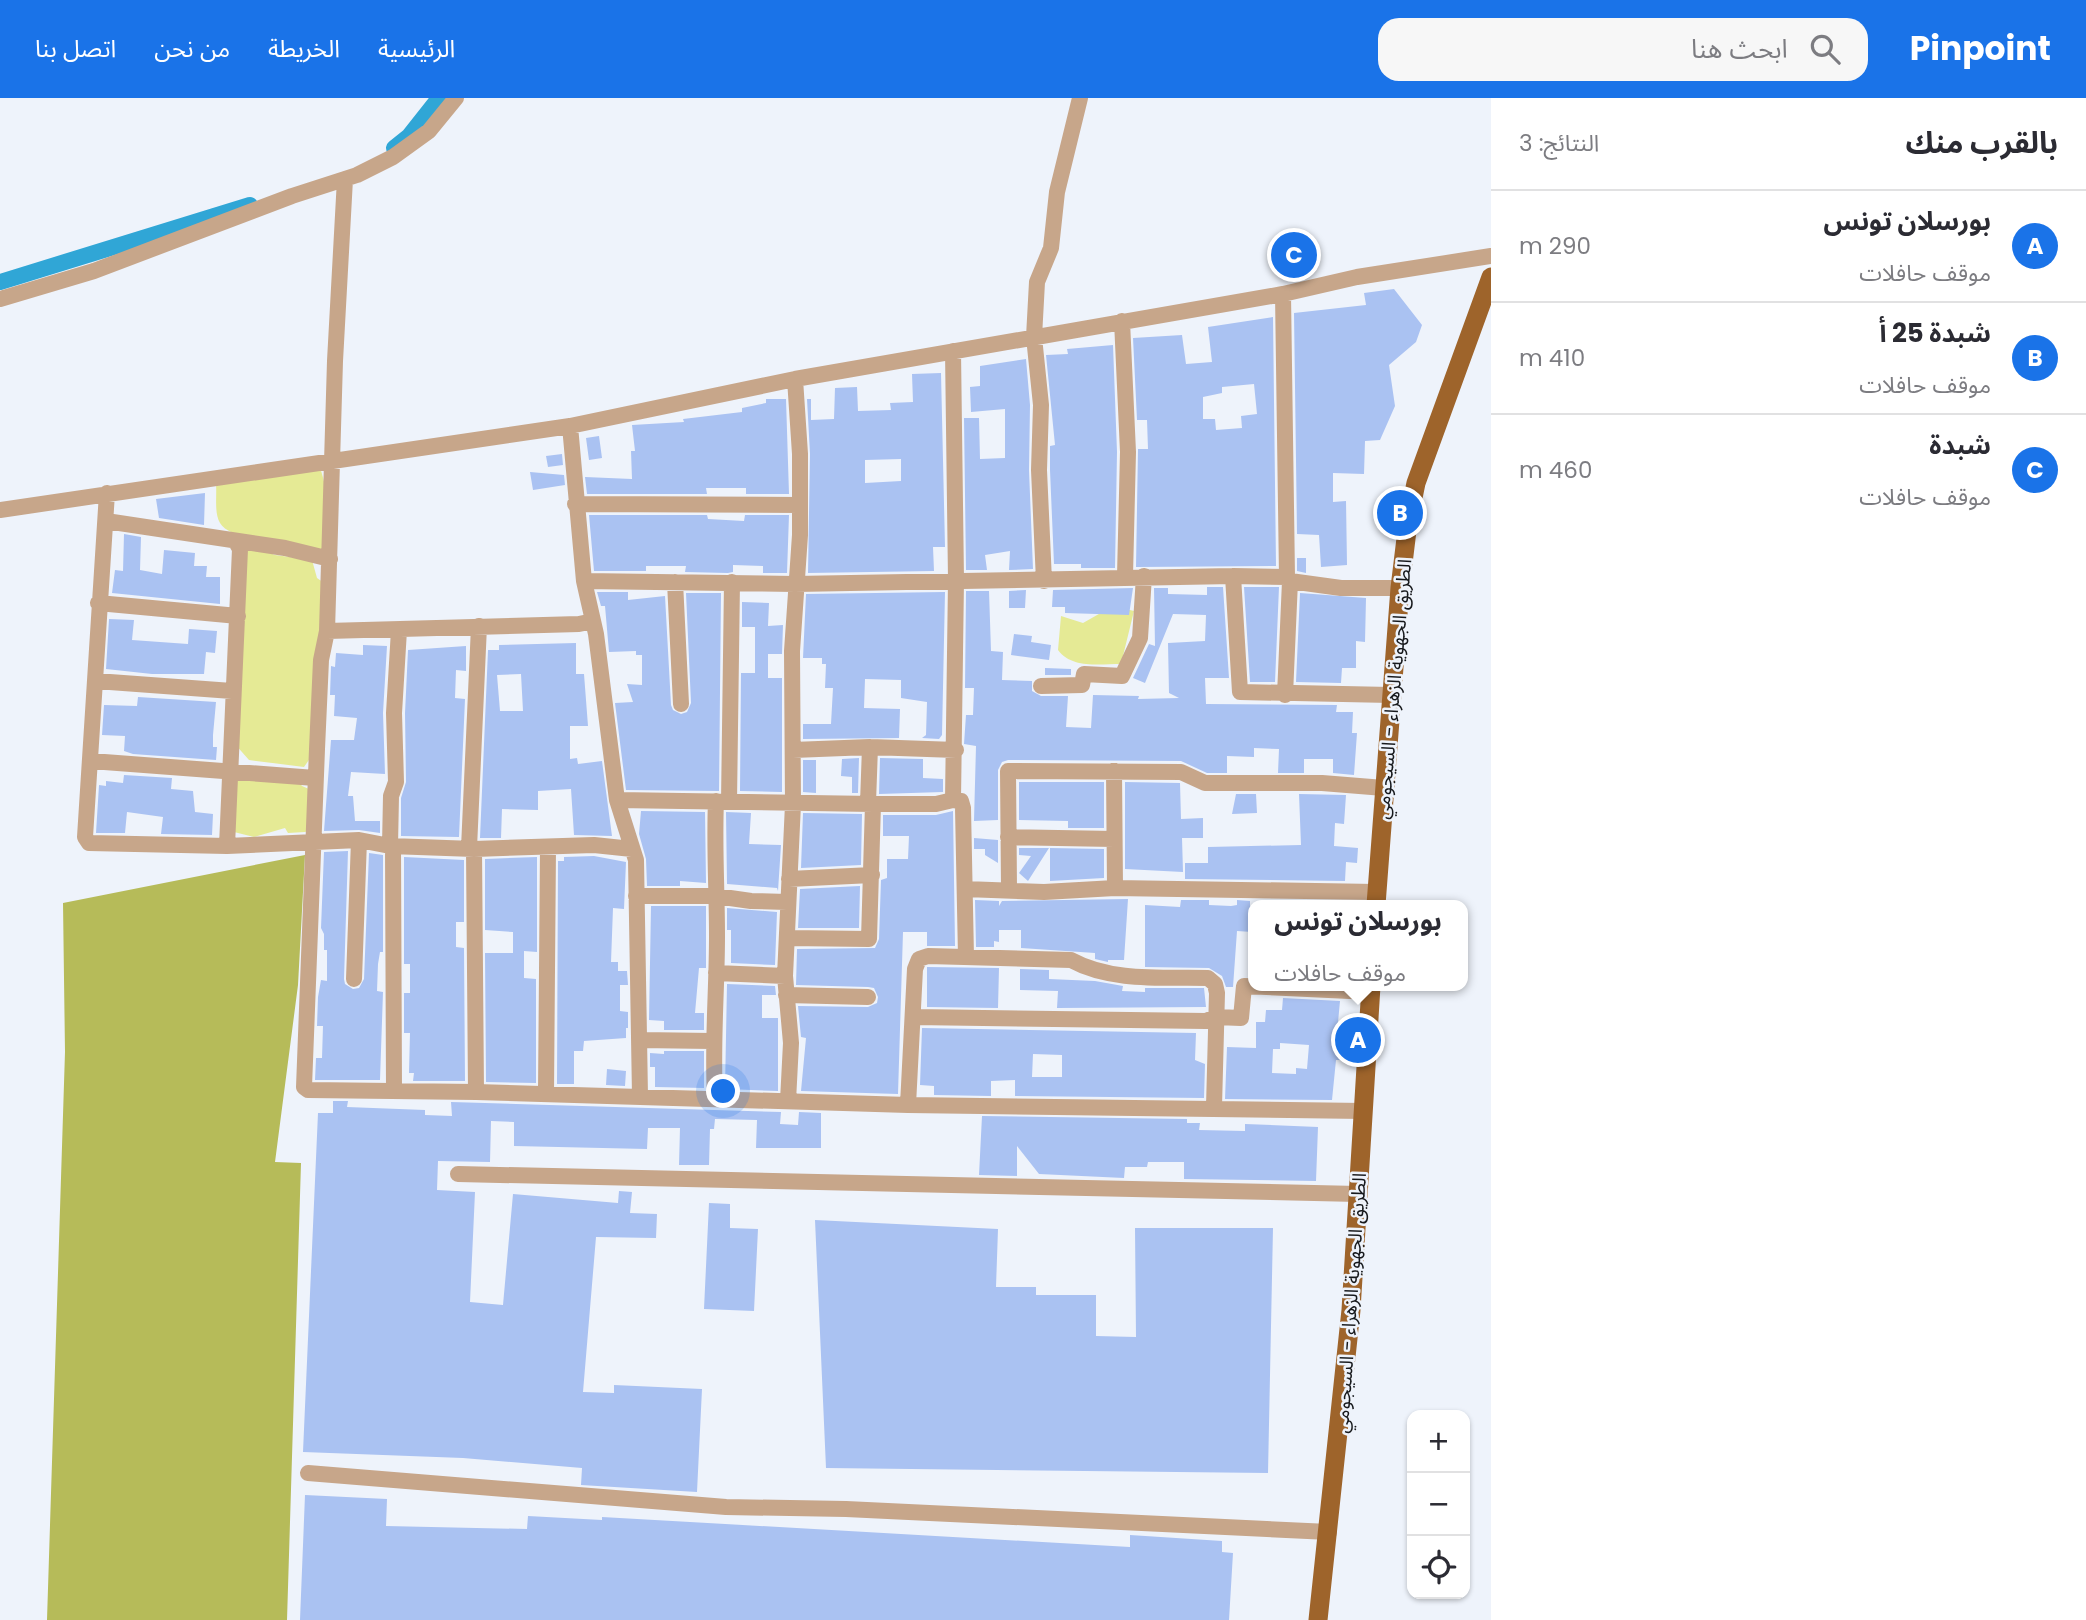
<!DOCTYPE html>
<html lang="ar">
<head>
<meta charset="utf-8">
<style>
  body { margin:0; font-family:Poppins,"Noto Sans Arabic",sans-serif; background:#f7f7f7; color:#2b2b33; direction:rtl }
  .controls { position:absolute; right:21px; bottom:21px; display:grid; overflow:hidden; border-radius:14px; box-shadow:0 2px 5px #0004 }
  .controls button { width:63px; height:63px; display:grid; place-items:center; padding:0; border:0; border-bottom:2px solid #e1e1e2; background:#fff; color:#2b2b33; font:35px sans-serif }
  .you { position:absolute; left:724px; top:994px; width:24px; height:24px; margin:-18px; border:5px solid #fff; border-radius:50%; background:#1a73e8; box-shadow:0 0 0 10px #1a73e833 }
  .badge { display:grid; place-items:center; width:46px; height:46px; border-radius:50%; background:#1a73e8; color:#fff; font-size:23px; font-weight:700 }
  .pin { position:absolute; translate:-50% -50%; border:4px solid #fff; box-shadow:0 2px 7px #0006 }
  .popup { position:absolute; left:1248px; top:802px; width:220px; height:91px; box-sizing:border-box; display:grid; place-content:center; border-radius:14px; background:#fff; filter:drop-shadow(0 2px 5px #0005); font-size:23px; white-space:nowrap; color:#7c7c81 }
  .popup b { font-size:26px; color:#2b2b33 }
  .popup::after { content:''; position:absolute; left:50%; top:100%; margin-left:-14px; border:14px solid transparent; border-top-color:#fff }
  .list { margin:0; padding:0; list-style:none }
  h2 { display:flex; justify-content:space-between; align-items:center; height:91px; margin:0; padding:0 28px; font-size:30px }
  h2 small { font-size:23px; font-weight:400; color:#7c7c81 }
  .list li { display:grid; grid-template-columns:46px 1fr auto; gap:21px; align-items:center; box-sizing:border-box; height:112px; padding:0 28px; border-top:2px solid #e1e1e2 }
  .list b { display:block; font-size:26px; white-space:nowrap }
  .list p { margin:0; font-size:23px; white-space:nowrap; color:#7c7c81 }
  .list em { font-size:23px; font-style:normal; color:#7c7c81 }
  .icon { flex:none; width:38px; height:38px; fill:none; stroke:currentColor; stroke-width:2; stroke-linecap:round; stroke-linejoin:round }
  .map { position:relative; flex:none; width:1491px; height:1522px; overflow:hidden; direction:ltr }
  header { display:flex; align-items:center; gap:42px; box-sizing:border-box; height:98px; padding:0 35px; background:#1a73e8; color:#fff }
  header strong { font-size:33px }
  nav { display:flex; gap:38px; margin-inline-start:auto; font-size:24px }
  .search { width:490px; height:63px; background:#f7f7f7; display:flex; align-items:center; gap:18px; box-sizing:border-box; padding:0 24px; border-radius:21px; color:#7c7c81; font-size:26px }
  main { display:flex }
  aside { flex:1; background:#fff }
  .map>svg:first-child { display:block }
  .green { fill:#e5ea95 }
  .forest { fill:#b6bb59 }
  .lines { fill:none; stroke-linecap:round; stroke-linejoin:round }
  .canal { stroke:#30a6d6; stroke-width:16 }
  .building { fill:#aac2f2; fill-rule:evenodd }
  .minor { stroke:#c7a68a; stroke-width:16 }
  .major { stroke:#9e642b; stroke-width:19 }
  .labels { text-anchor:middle; stroke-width:5; stroke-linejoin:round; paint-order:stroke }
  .street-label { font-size:19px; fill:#17191c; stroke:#eef3fb }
</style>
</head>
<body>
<header>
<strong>Pinpoint</strong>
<div class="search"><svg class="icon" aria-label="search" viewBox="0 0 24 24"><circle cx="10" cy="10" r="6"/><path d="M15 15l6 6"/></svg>ابحث هنا</div>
<nav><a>الرئيسية</a><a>الخريطة</a><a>من نحن</a><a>اتصل بنا</a></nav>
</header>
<main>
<aside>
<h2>بالقرب منك<small>النتائج: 3</small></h2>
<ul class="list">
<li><span class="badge">A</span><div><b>بورسلان تونس</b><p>موقف حافلات</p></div><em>290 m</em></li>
<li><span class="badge">B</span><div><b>شبدة 25 أ</b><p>موقف حافلات</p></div><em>410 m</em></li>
<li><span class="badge">C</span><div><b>شبدة</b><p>موقف حافلات</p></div><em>460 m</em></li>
</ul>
</aside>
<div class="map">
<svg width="1491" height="1522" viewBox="0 0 1491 1522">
  <rect width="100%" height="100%" fill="#eef3fb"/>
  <path class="green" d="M320 370C329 394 331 432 320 455 298 451 230 443 220 425 214 415 217 398 216 386Z
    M246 446 275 457 312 462 317 480 327 487 311 659 304 669 249 662 234 645Z
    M1113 508 1134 513 1121 566C1100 566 1072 571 1058 552L1061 518 1083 525Z
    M266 676 297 682 302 688 316 694 321 728 305 734 288 735 285 730 254 739 230 733 236 683Z"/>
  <path class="forest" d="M305 757 298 887 275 1064 301 1065 287 1522H47L65 954 63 805Z"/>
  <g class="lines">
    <path class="canal" d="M394 50 409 38 439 0
      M0 184 250 107"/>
  </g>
  <path class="building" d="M1394 191 1422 227 1416 244 1389 267 1395 308 1380 342 1365 343 1364 376 1333 375V404L1346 403 1347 467 1321 469 1319 437 1297 436 1294 215 1366 207 1364 195Z
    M1273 219 1276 468 1136 469 1138 351H1148L1147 322H1137L1133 240 1182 237 1186 266 1212 264 1208 229ZM1254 286 1257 316 1241 318 1242 330 1216 332 1215 321H1203V299L1222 295V289Z
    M1113 247 1117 354 1115 470H1081V466H1054L1050 372V348L1055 347 1046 257 1068 256 1067 251Z
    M1026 261 1030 307 1029 372 1033 471 1009 472 1010 453 985 457 987 472H966L964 320H979L980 361 1005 360V311L971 314 970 289 980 288V268Z
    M941 275 945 449H933L934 473 808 475 810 356 807 301H811V322L834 321 835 290 857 289 858 313 891 312 890 305 913 304 912 276ZM901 361V383L865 385V362Z
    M766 301H786L789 396H746V390H706L707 396H587L585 379 632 381 631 353H635L632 327 684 324 683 321 742 314V310L766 305Z
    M599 338 602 360 589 362 586 340Z
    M562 356 563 367 548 369 546 358Z
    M530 374 564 377 565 387 533 392Z
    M205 395 204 427 159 420 156 401Z
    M589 417H707L708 421 744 423 745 417H789L787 475H763V468L733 467V474L728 475 685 474 686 468H646V473H594Z
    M124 436 141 439 140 472 162 476 164 452 195 455 194 468H207L206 479H220V506L112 495 115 472 123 473Z
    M1297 460H1306V475L1297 473Z
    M1207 489H1223L1229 580H1205L1206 606 1337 607 1336 614H1353L1352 635H1357L1354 677 1333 675V661H1304V675H1278L1279 651 1254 650V659L1227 658V675H1207L1181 663 1008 662 1002 664 998 672V722L974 723 976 648 964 646 966 617H973L974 590H965L966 493H989L991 553 1003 554 1002 582 1032 583V593L1041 598H1068L1066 629 1091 630 1093 597 1139 598 1138 601 1179 600 1169 595 1168 545 1205 543 1206 517 1173 516 1145 585 1133 580 1149 546 1155 548 1154 490H1168V496L1207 497Z
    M1244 489H1279L1275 584H1250Z
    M1133 490 1129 517 1065 515V509H1052L1053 492Z
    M1026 492 1025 510H1009V493Z
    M597 494H628V502L665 498 671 607 673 612 681 616 687 614 691 605 686 495H721L719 693 626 692 615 605 633 604 627 586 642 587V557H636V553L609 554 605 508H601Z
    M945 494 942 637 939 641 922 640 926 637 927 604 901 600V582L865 581 864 610 900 611 899 640 803 641V626H831L833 590H825L826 566H822V560H803L806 496Z
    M1300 495 1366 500 1365 544 1356 543V570H1342L1341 585 1296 584Z
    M742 504 769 505 768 528 783 527 782 556H768V580H782V694L740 693 741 575H755V529H742Z
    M109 521 134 522 132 542 188 546 189 531 217 533 215 555 206 554 204 576H152L106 571Z
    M1014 536 1032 538 1031 544 1051 547 1049 562 1011 557Z
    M576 545V576H584L588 628H570V661L577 660 578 666 602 663 612 738 574 737 571 691 538 693V712L502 711 501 740H480L488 552H499V547ZM521 576 523 613H500L497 577Z
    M363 547 387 548 383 615 385 676 351 674 348 698H353L355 723H380V735L359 732 324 733 331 642H354L357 620 334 618 335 597H330L331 568 335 569 336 555 363 557Z
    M466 548V573L456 572 455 600 465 601 459 739 401 738V700L406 684 405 615 408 552Z
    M1045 570 1071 571V577H1045Z
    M138 599 216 604 213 637V649H217L216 662 133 656 124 653 125 638 102 637 104 607 137 608Z
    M859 660 858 695H852V679L841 678 842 661Z
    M880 660 923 661V680L943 681V694L879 696Z
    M803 662H816V695L803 694Z
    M124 677 172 680 171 691 193 693 195 714 213 716 212 737 161 736 163 719 127 714 125 735H96L99 687 106 688V683L123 685Z
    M1019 684H1104V730H1068V723L1019 722Z
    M1125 684 1180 685 1181 721 1203 720V740H1182L1183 774 1125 771Z
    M1236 696H1256L1257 715 1232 716Z
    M1299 696 1346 697 1344 726 1335 725 1334 748 1358 750 1357 765 1346 764 1345 783 1185 781V765H1208V749L1301 747Z
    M641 713 705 714 706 785 680 783V788H647L646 761 639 736Z
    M953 713 955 848H927V834H903L898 996 801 993 806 940 801 939 798 908 868 909 877 905 878 899 874 890 868 889 796 887 797 851 875 850 879 841 881 782 887 780V761H908L909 738H883V717H936Z
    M726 714 751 715 749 746 781 747 778 793 777 790 727 786Z
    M803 715 862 716 861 767 801 770Z
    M974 740 998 742V765L985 757V751H974Z
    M1019 750H1049L1028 783 1019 775 1031 758 1019 757Z
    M1050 750 1104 751V780L1050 783Z
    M348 753 344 881 345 886 353 891 359 890 364 881 369 755 383 757V854H380L378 866 377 893 383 894 380 982H315L316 960H322L323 928H317L318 899 321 882 327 883V852H324V836L321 830 324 754Z
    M594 758 626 764 624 811 613 810 611 864H618V873H627L628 887H620V913L628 914V930H626V940L584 943 583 953H574V986H557L558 763H564V759Z
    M404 759 464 762V824H456V849L464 850 465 983H413L414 975H409L410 935H404V895H410V866H404Z
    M537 759V854L524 853V880L536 881V985L486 984 485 855H513V834L485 832V761Z
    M860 788 859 830H798L800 791Z
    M1128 801 1124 862H1108V864L1095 861V855L1021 850V832H999V844L994 843V849H976L975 802 999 803V808L1002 803Z
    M1181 802H1209V807L1231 808 1237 807V802L1250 803V808H1253L1252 834 1237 833 1233 889H1226L1222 878 1209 870 1145 869V807L1180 809Z
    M1317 804H1344V807H1317Z
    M651 808H706V870H699L695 915H704V932H664V923L649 922Z
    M727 810 777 814 775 867 731 865V832H727Z
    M927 869 999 870 998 910 927 909Z
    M1020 871 1049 872V881L1095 883 1123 888 1122 893 1145 894V890H1204L1206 909 1057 910 1058 893 1020 892Z
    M727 886 775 888 776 897H762V920H778V993L725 991Z
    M1283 900 1340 903 1337 935H1342L1340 962H1336L1332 1002 1225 1001 1227 949 1256 950V924H1265L1266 912H1282ZM1280 945 1309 947 1307 971 1296 970V976L1272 975 1273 951H1280Z
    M922 930 1196 935 1195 962 1205 966 1204 1000 1015 998V982L991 983V998L934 997V988L920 987ZM1033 956 1062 957V979H1032Z
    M664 953H704V990L655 989V969H650V955L664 956Z
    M607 971 626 973 625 988 606 987Z
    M333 1003H348L347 1009 425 1012V1017L452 1018 451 1004 781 1014 780 1026 798 1027 799 1014 821 1015V1050H756L757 1022 715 1021 714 1031H710L709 1067H679L680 1030H648L647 1051 514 1048V1024L491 1023 490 1064 438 1063 437 1092 475 1094 470 1204 503 1207 513 1096 618 1105 619 1093 632 1094 630 1115 657 1116 656 1140 596 1139 583 1294 614 1295V1287L702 1291 697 1394 581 1387 582 1370 463 1360 303 1354 318 1015H333Z
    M982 1018 1187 1021V1025H1200L1199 1032 1245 1033V1026L1318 1029 1316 1083 1184 1081V1064H1148L1147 1069H1125L1124 1080 1039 1076 1017 1048V1078L979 1077Z
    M709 1105 730 1106V1130L758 1131 754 1213 704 1211Z
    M815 1122 998 1131 996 1189H1036V1197H1096V1238L1136 1239 1135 1130H1273L1268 1375 826 1370Z
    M305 1397 387 1401 386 1428 527 1431 528 1418 602 1422V1419L1130 1449V1437L1222 1443V1454L1233 1455 1229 1522H300Z"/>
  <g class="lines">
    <path class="minor" d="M345 81 335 263 327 533 321 562 317 651 304 989 308 992 476 994 908 1007 1364 1013
      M1283 196 1287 479
      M0 201 94 173 292 98 357 77 393 59 429 33 456 0
      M1122 223 1128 354 1125 478
      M570 328 584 483 596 536 617 702 636 762 640 998
      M107 395 85 739 89 745 227 748 359 742 390 748 474 751 594 747 632 751
      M575 406 800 407
      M0 412 570 328 795 281 1283 196 1357 179 1491 158
      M106 423 285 450 330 461
      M1233 478 1240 594 1391 597
      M584 483 795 486 1233 478 1287 479 1290 483 1341 490H1400
      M1044 483 1039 372 1041 307 1034 239 1037 184 1051 150 1057 94 1080 0
      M675 484 681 606
      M98 505 238 518
      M327 533 579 526 593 523
      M96 583 232 593
      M1041 588 1082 587 1084 576 1122 578 1140 540 1144 478
      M1285 597 1290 483
      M793 652 870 649 956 652
      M91 663 315 680
      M1114 673 1115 790
      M617 702 873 706H936L953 702 956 482 953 253
      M953 702 961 703 963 710 966 859
      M729 704 732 484
      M868 705 870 649
      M1008 739 1114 741
      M227 748 240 451 236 444
      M390 748 391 698 396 684 394 615 399 532
      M393 748 394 992
      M469 750 479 528
      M474 751 476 994
      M789 781 872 777
      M1009 790 1008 673 1181 674 1205 685H1322L1384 690
      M965 791 1044 794 1115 790 1376 794
      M636 798H716L751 803 787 804
      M788 840 869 841 873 706
      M716 875 785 878
      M354 881 359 742
      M786 897 868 899
      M914 919 1206 923 1216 919 1241 920 1244 888 1371 894
      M640 942 712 943
      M546 996 548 749
      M715 1000C712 945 717 892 717 838 717 792 714 748 716 703
      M788 1003 791 945 785 878 793 706 792 553 800 437V356L795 281
      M908 1007 915 871 919 861 928 858 1071 862C1111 884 1163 879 1208 880L1215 886 1217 895 1214 1009
      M458 1076 1358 1096
      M308 1375 726 1409 846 1411 1329 1434"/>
    <path class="major" d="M1376 807 1400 490 1408 424 1416 385 1491 179
      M1318 1522 1351 1212 1371 888"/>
  </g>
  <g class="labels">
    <g class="street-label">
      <text transform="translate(1393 591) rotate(-85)" y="7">الطريق الجهوية الزهراء - السيجومي</text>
      <text transform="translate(1350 1205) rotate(-86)" y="7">الطريق الجهوية الزهراء - السيجومي</text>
    </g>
  </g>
</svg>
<div class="controls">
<button>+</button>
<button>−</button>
<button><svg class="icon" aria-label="locate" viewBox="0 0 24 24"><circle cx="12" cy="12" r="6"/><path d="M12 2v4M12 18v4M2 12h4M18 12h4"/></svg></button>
</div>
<div class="you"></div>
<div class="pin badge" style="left:1358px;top:942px">A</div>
<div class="popup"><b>بورسلان تونس</b>موقف حافلات</div>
<div class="pin badge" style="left:1400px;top:415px">B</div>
<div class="pin badge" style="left:1294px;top:157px">C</div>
</div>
</main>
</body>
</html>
